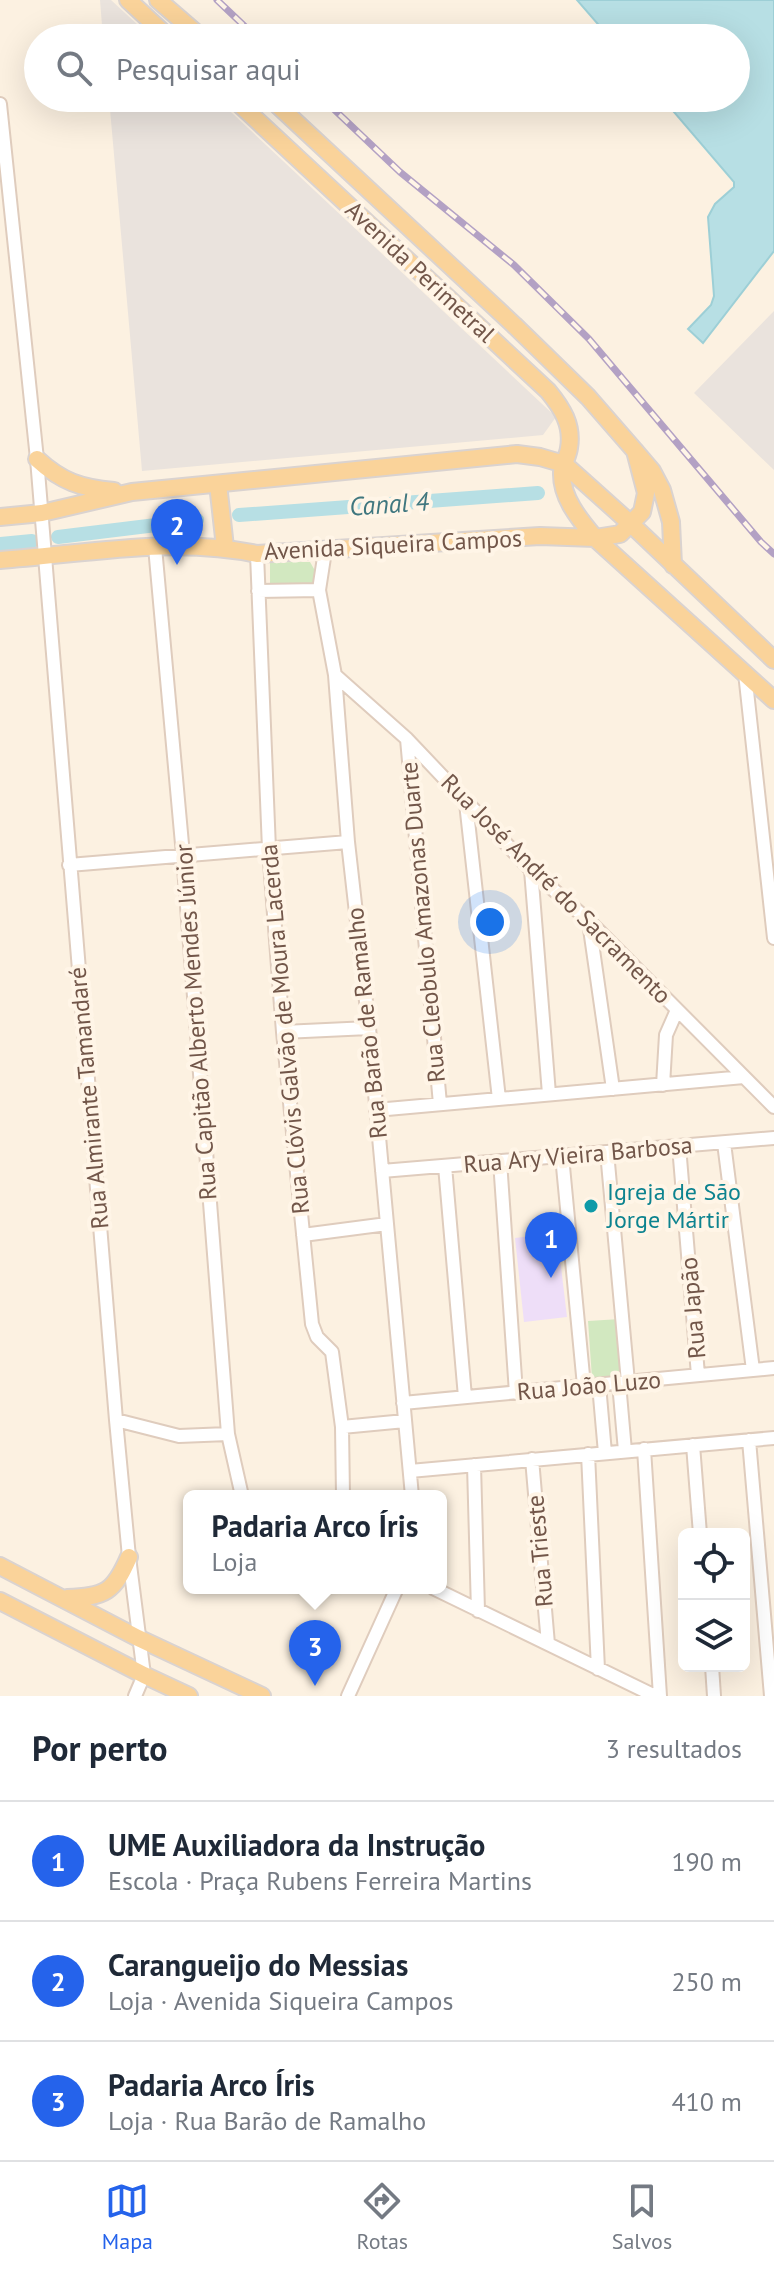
<!DOCTYPE html>
<html lang="pt">
<head>
<meta charset="utf-8">
<style>
  body { margin:0; font-family:"PT Sans",sans-serif; background:#f6f6f7; color:#1f2937 }
  .controls { position:absolute; right:24px; bottom:24px; display:grid; overflow:hidden; border-radius:12px; box-shadow:0 8px 32px #0002 }
  .controls button { width:72px; height:72px; display:grid; place-items:center; padding:0; border:0; border-bottom:2px solid #e0e1e3; background:#fff; color:#1f2937; font:40px sans-serif }
  .you { position:absolute; left:490px; top:922px; width:28px; height:28px; margin:-20px; border:6px solid #fff; border-radius:50%; background:#1a73e8; box-shadow:0 0 0 12px #1a73e833 }
  .badge { display:grid; place-items:center; width:52px; height:52px; border-radius:50%; background:#2563eb; color:#fff; font-size:26px; font-weight:700 }
  .pin { position:absolute; translate:-50% -66px; filter:drop-shadow(0 2px 4px #0008) }
  .pin::after { content:''; position:absolute; top:42px; width:28px; height:24px; background:inherit; clip-path:polygon(0 0,100% 0,50% 100%) }
  .popup { position:absolute; left:183px; top:1490px; width:264px; height:104px; box-sizing:border-box; display:grid; place-content:center; border-radius:12px; background:#fff; filter:drop-shadow(0 2px 6px #0005); font-size:26px; white-space:nowrap; color:#747a83 }
  .popup b { font-size:30px; color:#1f2937 }
  .popup::after { content:''; position:absolute; left:50%; top:100%; margin-left:-16px; border:16px solid transparent; border-top-color:#fff }
  .list { margin:0; padding:0; list-style:none }
  h2 { display:flex; justify-content:space-between; align-items:center; height:104px; margin:0; padding:0 32px; font-size:34px }
  h2 small { font-size:26px; font-weight:400; color:#747a83 }
  .list li { display:grid; grid-template-columns:52px 1fr auto; gap:24px; align-items:center; box-sizing:border-box; height:120px; padding:0 32px; border-top:2px solid #e0e1e3 }
  .list b { display:block; font-size:30px; white-space:nowrap }
  .list p { margin:0; font-size:26px; white-space:nowrap; color:#747a83 }
  .list em { font-size:26px; font-style:normal; color:#747a83 }
  .icon { flex:none; width:44px; height:44px; fill:none; stroke:currentColor; stroke-width:2; stroke-linecap:round; stroke-linejoin:round }
  .map { position:relative; flex:none; width:774px; height:1696px; overflow:hidden }
  .search { position:absolute; background:#fff; box-shadow:0 8px 32px #0002; left:24px; right:24px; top:24px; height:88px; display:flex; align-items:center; gap:20px; box-sizing:border-box; padding:0 28px; border-radius:44px; color:#747a83; font-size:30px }
  .sheet { height:464px; background:#fff }
  nav { display:flex; justify-content:space-around; align-items:center; box-sizing:border-box; height:112px; border-top:2px solid #e0e1e3; background:#fff; font-size:22px; color:#747a83 }
  nav a { display:grid; justify-items:center; gap:4px }
  nav .on { color:#2563eb }
  .map>svg:first-child { display:block }
  .industrial { fill:#eae3dd }
  .education { fill:#eedef8 }
  .green { fill:#d2e8c0 }
  .water { fill:#b7dfe4; stroke:#9dcfd6; stroke-width:2 }
  .lines { fill:none; stroke-linecap:round; stroke-linejoin:round }
  .canal { stroke:#b7dfe4; stroke-width:14 }
  .minor-casing { stroke:#dfccbd; stroke-width:16 }
  .major-casing { stroke:#dad3d0; stroke-width:20 }
  .minor { stroke:#fff; stroke-width:12 }
  .major { stroke:#fad39a; stroke-width:16 }
  .rail-casing { stroke:#b3a1c4; stroke-width:7 }
  .rail { stroke:#fff5e7; stroke-width:4; stroke-dasharray:12; stroke-linecap:butt }
  .culture-dot { fill:#0f9aa8; stroke:#fff5e7; stroke-width:3 }
  .labels { text-anchor:middle; stroke-width:8; stroke-linejoin:round; paint-order:stroke }
  .street-label { font-size:24px; fill:#725649; stroke:#fff5e7 }
  .culture-label { font-size:24px; fill:#0d838f; stroke:#fff5e7; text-anchor:start }
  .water-label { font-size:26px; font-style:italic; fill:#40777f; stroke:#fff5e7 }
</style>
</head>
<body>
<div class="map">
<svg width="774" height="1696" viewBox="0 0 774 1696">
  <rect width="100%" height="100%" fill="#fcf1e1"/>
  <path class="industrial" d="M100 0H111L152 38H103Z
    M109 98H216L556 417 543 435 142 471Z
    M774 311V470L694 393Z"/>
  <path class="education" d="M557 1233 567 1317 524 1322 515 1238Z"/>
  <path class="green" d="M292 562H310L317 574 315 583 270 586V563Z
    M620 1319 626 1375 592 1378 588 1321Z"/>
  <path class="water" d="M577 0H774V251L703 343 688 329 711 305 714 296 708 217 715 204 734 187V182L662 98H736V38H610Z"/>
  <g class="lines">
    <path class="canal" d="M239 515 538 493
      M58 537 197 520
      M0 544 32 541"/>
    <g class="minor-casing">
      <path id="minor" d="M0 104 37 459 116 1420 129 1557 144 1675 135 1696
        M155 547 183 855 228 1434 242 1496
        M325 551 319 590 335 675 348 842 369 1028 412 1496
        M257 554 269 849 283 1032 312 1324 317 1337 332 1352 342 1427 343 1496
        M258 591 319 590
        M745 673 774 938
        M335 675 407 739 531 870 589 921 774 1107
        M407 739 440 1104
        M466 803 499 1099
        M69 865 348 842
        M531 870 549 1094
        M589 922 613 1089
        M283 1032 369 1028
        M663 1085 666 1035 677 1010
        M376 1110 744 1077
        M724 1143 753 1370
        M679 1146 698 1375
        M607 1152 628 1382
        M562 1156 584 1386
        M500 1161 516 1393
        M445 1166 465 1397
        M382 1171 774 1138
        M303 1235 387 1224
        M619 1383 625 1451
        M599 1385 605 1453
        M403 1403 774 1368
        M116 1420 179 1436 228 1434
        M342 1427 405 1421
        M749 1440 771 1696
        M693 1445 700 1534
        M644 1449 660 1696
        M588 1454 598 1669
        M532 1459 548 1644
        M474 1465 478 1611
        M410 1471 774 1438
        M433 1588 655 1696
        M712 1666 714 1696
        M348 1696 397 1588"/>
    </g>
    <g class="major-casing">
      <path id="major" d="M128 0 169 38
        M158 0 202 38
        M233 98 548 391C562 408 573 425 569 448 568 456 563 464 562 472 561 498 580 520 595 538L774 700
        M270 98 514 325 588 397 635 451 652 471 662 490 671 522 673 565
        M37 459C62 482 81 488 114 491
        M218 484 225 547
        M0 517 42 513 132 492 517 454 540 457 564 464 631 524 774 660
        M0 560C84 554 173 536 257 554L540 536 595 538 620 534 642 512 646 493 635 451
        M0 1566 138 1638 262 1696
        M67 1598C105 1597 114 1592 129 1557
        M0 1601 144 1675 189 1696"/>
    </g>
    <use href="#minor" class="minor"/>
    <use href="#major" class="major"/>
    <g class="rail-casing">
      <path id="rail" d="M217 0 257 38
        M322 98 400 172 514 265 589 339 761 542 774 554"/>
    </g>
    <use href="#rail" class="rail"/>
  </g>
  <circle class="culture-dot" cx="591" cy="1206" r="8"/>
  <g class="labels">
    <g class="street-label">
      <text transform="translate(420 272) rotate(43)" y="8">Avenida Perimetral</text>
      <text transform="translate(393 545) rotate(-3)" y="8">Avenida Siqueira Campos</text>
      <text transform="translate(556 889) rotate(45)" y="8">Rua José André do Sacramento</text>
      <text transform="translate(423 922) rotate(-95)" y="8">Rua Cleobulo Amazonas Duarte</text>
      <text transform="translate(196 1022) rotate(-94)" y="8">Rua Capitão Alberto Mendes Júnior</text>
      <text transform="translate(367 1023) rotate(-96)" y="8">Rua Barão de Ramalho</text>
      <text transform="translate(285 1029) rotate(-95)" y="8">Rua Clóvis Galvão de Moura Lacerda</text>
      <text transform="translate(89 1098) rotate(-95)" y="8">Rua Almirante Tamandaré</text>
      <text transform="translate(578 1155) rotate(-5)" y="8">Rua Ary Vieira Barbosa</text>
      <text transform="translate(693 1308) rotate(-95)" y="8">Rua Japão</text>
      <text transform="translate(589 1386) rotate(-5)" y="8">Rua João Luzo</text>
      <text transform="translate(540 1551) rotate(-95)" y="8">Rua Trieste</text>
    </g>
    <g class="culture-label">
      <text x="607" y="1200">Igreja de São<tspan x="607" dy="28">Jorge Mártir</tspan></text>
    </g>
    <g class="water-label">
      <text transform="translate(389 504) rotate(-4)" y="9">Canal 4</text>
    </g>
  </g>
</svg>
<div class="controls">
<button><svg class="icon" aria-label="locate" viewBox="0 0 24 24"><circle cx="12" cy="12" r="6"/><path d="M12 2v4M12 18v4M2 12h4M18 12h4"/></svg></button>
<button><svg class="icon" aria-label="layers" viewBox="0 0 24 24"><path d="M12 4l9 5-9 5-9-5zM3 14l9 5 9-5"/></svg></button>
</div>
<div class="you"></div>
<div class="pin badge" style="left:551px;top:1278px">1</div>
<div class="pin badge" style="left:177px;top:565px">2</div>
<div class="pin badge" style="left:315px;top:1686px">3</div>
<div class="popup"><b>Padaria Arco Íris</b>Loja</div>
<div class="search"><svg class="icon" aria-label="search" viewBox="0 0 24 24"><circle cx="10" cy="10" r="6"/><path d="M15 15l6 6"/></svg>Pesquisar aqui</div>
</div>
<section class="sheet">
<h2>Por perto<small>3 resultados</small></h2>
<ul class="list">
<li><span class="badge">1</span><div><b>UME Auxiliadora da Instrução</b><p>Escola · Praça Rubens Ferreira Martins</p></div><em>190 m</em></li>
<li><span class="badge">2</span><div><b>Carangueijo do Messias</b><p>Loja · Avenida Siqueira Campos</p></div><em>250 m</em></li>
<li><span class="badge">3</span><div><b>Padaria Arco Íris</b><p>Loja · Rua Barão de Ramalho</p></div><em>410 m</em></li>
</ul>
</section>
<nav>
<a class="on"><svg class="icon" aria-label="map" viewBox="0 0 24 24"><path d="M3 6l6-2 6 2 6-2v14l-6 2-6-2-6 2zM9 4v14M15 6v14"/></svg>Mapa</a>
<a><svg class="icon" aria-label="directions" viewBox="0 0 24 24"><path d="M12 3l9 9-9 9-9-9zM9 14v-3h6M13 9l2 2-2 2"/></svg>Rotas</a>
<a><svg class="icon" aria-label="saved" viewBox="0 0 24 24"><path d="M7 4h10v16l-5-4-5 4z"/></svg>Salvos</a>
</nav>
</body>
</html>
